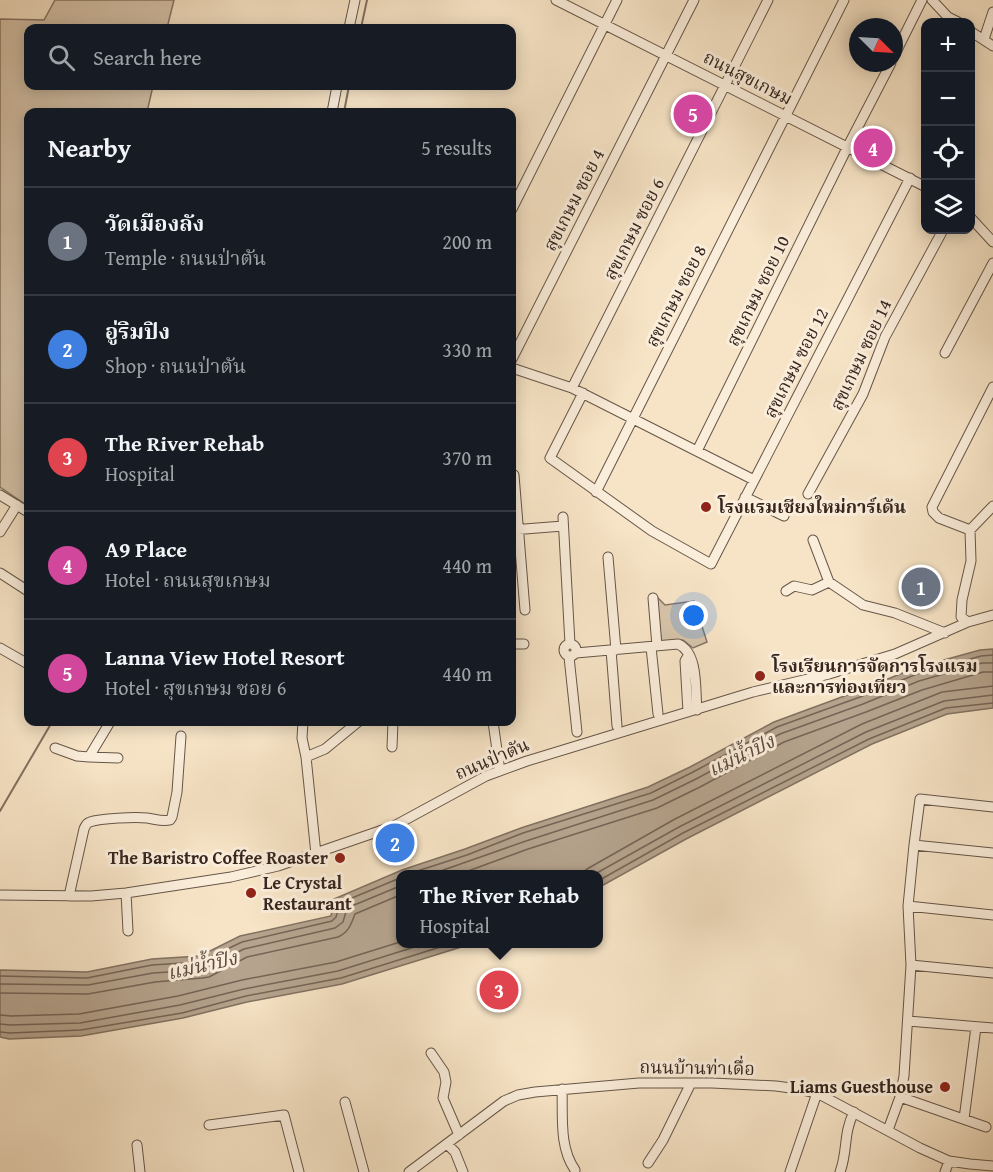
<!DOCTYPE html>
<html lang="en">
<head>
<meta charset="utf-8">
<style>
  body { margin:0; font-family:"Gentium Book Plus","Noto Serif Thai",serif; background:#242831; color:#f1f3f6 }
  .controls { position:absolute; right:18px; top:18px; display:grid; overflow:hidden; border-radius:12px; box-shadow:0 3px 15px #0003 }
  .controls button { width:54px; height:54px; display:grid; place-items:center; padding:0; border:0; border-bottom:2px solid #363941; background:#171b24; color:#f1f3f6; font:30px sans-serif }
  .compass { position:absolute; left:849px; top:18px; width:54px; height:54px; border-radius:50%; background:#171b24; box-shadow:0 3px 15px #0003; rotate:114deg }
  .you { position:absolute; left:694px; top:616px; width:21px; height:21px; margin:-15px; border:4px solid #fff; border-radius:50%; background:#1a73e8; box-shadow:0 0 0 9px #1a73e833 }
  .badge { display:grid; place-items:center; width:39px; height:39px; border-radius:50%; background:#d93025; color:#fff; font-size:20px; font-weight:700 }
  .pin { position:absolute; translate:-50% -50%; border:3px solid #fff; box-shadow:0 2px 6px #0006 }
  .popup { position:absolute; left:396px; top:870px; width:207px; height:78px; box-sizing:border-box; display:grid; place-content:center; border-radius:12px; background:#171b24; filter:drop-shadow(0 2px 4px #0005); font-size:20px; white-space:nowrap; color:#9ea1a6 }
  .popup b { font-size:22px; color:#f1f3f6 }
  .popup::after { content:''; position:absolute; left:50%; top:100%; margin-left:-12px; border:12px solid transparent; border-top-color:#171b24 }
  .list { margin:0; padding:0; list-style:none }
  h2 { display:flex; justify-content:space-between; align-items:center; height:78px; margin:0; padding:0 24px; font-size:26px }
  h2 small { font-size:20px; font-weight:400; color:#9ea1a6 }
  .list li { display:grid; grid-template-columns:39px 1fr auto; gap:18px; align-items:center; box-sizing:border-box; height:108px; padding:0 24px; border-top:2px solid #363941 }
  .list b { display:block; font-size:22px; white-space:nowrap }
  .list p { margin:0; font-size:20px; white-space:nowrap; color:#9ea1a6 }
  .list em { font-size:20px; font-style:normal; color:#9ea1a6 }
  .icon { flex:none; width:33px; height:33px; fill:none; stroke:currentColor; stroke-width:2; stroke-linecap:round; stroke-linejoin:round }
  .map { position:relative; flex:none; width:993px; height:1172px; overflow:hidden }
  .search { position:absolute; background:#171b24; box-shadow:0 3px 15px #0003; left:24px; top:24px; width:492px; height:66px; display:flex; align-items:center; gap:15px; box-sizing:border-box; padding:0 21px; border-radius:12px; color:#9ea1a6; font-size:22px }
  .panel { position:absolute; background:#171b24; box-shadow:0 3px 15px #0003; left:24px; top:108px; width:492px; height:618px; border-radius:12px }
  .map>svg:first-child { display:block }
  .green { fill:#d6c4aa; stroke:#867564; stroke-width:1.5 }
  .water { fill:#b5a38d; stroke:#827161; stroke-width:1.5 }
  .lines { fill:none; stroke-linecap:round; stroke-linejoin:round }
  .shore { stroke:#766456; stroke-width:1.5 }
  .stream { stroke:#827161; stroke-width:2 }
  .minor-casing { stroke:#665649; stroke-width:11 }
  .minor { stroke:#faedda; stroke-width:9 }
  .poi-dot { fill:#8f2418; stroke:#faedda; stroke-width:2 }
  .labels { text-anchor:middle; stroke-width:6; stroke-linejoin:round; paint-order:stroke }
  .street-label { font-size:18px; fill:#36261f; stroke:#faedda }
  .poi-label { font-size:18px; font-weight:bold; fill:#36261f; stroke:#faedda; text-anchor:start }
  .water-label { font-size:20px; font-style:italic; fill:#5c4c40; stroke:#faedda }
</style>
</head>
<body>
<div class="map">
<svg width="993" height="1172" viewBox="0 0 993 1172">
  <rect width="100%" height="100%" fill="#f7e4c6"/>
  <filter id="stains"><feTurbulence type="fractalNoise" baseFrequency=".00333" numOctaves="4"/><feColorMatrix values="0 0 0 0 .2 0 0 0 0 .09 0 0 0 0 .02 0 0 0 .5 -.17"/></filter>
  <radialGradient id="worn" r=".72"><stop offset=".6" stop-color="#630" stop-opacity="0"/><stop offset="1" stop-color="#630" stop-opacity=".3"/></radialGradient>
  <path class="green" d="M55 0H174L167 28H28V86H153L147 112H28V506L0 487V19L44 20Z
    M657 597 665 605 694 601 707 642 693 648 683 640 661 642Z"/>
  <path class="water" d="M993 649V708L947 714 872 744 686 839 598 888V874H400V944H471L342 984 247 1002 183 1018 81 1036 9 1039 0 1037V970L87 972 152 959 200 956 240 936 331 916 334 899 402 870 465 849 521 828 648 787 690 767 774 722 858 691 915 668 980 650Z"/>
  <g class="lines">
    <path class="shore" d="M408 874 467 855 523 833 651 793 693 772 777 727 860 697 917 674 981 656 993 655
      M432 874 526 841 653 800 696 779 780 734 863 704 919 681 982 663H993
      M460 874 528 849 657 808 700 787 784 742 866 712 922 690 983 672H993
      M580 874 587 869 675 819 862 724 942 692 993 686
      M595 874 679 827 866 732 944 701 993 695
      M598 881 683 833 869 739 946 708 993 703
      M0 976 87 978 152 965 200 962 242 942 332 921 336 917 340 903 400 878
      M0 984 88 985 153 973 201 970 244 949 335 928 343 922 347 908 400 886
      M0 993 88 994 155 982 202 978 209 977 247 957 338 937C349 932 351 924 355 914L400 895
      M0 1015 11 1016 79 1014 178 996 242 980 336 962 400 942
      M0 1024 10 1025 80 1023 180 1005 244 989 338 971 424 944
      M0 1032 10 1033 81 1030 182 1013 246 996 341 978 450 944"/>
    <path class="stream" d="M361 28 367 0
      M344 112 349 86
      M0 811 52 722"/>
    <g class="minor-casing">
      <path id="minor" d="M556 0 926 187
        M932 0 948 17 958 22
        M349 28 355 0
        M970 31 993 46
        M984 39 993 12
        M894 56 922 0
        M332 112 337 86
        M512 209 617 0
        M970 217 993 242
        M945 353 993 263
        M512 359 694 0
        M512 368 572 388 754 480
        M572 388 768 0
        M583 393 550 458 652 531 711 564 910 178
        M697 451 848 146 891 63
        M514 475 525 610
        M596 492 844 0
        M808 494 863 394 885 337 943 230
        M0 495 28 512
        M745 497 784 516
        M563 517 570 644
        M512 530 563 526
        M970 530 993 506
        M0 532 17 505
        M813 540 829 582 863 605 895 613 945 633
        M608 557 616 650
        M0 573 28 591
        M786 591 794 586 812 590 829 582
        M653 598 657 646
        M968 622 961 617 962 600 971 561 970 530 939 518 933 512 932 507 993 387
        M564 650a6 6 0 1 1 12 0a6 6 0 1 1-12 0Z
        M512 644H524
        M651 647 658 714
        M0 648 28 664
        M611 650 617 726
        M576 653 678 644C699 653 695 690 697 710
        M569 657 577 732
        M688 712 685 661 689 654
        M110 722 89 757 118 758
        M303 722 302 738 306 757 316 854
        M493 722 500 771
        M392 747 393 722
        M55 748 77 756 89 757
        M306 757 325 749 358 722
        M914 845 993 853
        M126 893 128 931
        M0 895 91 896 126 893 231 877 278 866 394 826 486 776 527 761 753 692 829 674 895 654 968 622 993 615
        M69 896 84 829C86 825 86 823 90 822 100 818 136 817 147 818 155 819 162 822 170 820L172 817 177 792 181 736
        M908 906 993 915
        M911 965 993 973
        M908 1021 993 1028
        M431 1053 444 1072 446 1082 443 1098 459 1135
        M562 1089C563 1117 559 1147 575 1170
        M900 1097 986 1127
        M345 1102 364 1172
        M964 1119 976 1027
        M209 1125 284 1115 299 1172
        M888 1130 900 1097 904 1076 911 965 908 906 914 845 920 799 993 807
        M447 1144 455 1152 463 1172
        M137 1145 140 1172
        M648 1163 663 1140 691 1083
        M409 1172 504 1101 518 1095 535 1092 639 1083H712L776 1086 798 1089 817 1093 920 1148 949 1161 970 1164 993 1166
        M790 1172 817 1093
        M840 1172C848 1151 843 1133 854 1112
        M945 1172 949 1161"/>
    </g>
    <use href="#minor" class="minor"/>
  </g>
  <g class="poi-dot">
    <circle cx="706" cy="507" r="6"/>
    <circle cx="760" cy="676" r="6"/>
    <circle cx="340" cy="858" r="6"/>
    <circle cx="251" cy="893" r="6"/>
    <circle cx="945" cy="1087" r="6"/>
  </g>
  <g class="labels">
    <g class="street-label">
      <text transform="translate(748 78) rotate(27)" y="6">ถนนสุขเกษม</text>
      <text transform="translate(574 200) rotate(-63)" y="6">สุขเกษม ซอย 4</text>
      <text transform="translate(634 229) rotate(-63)" y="6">สุขเกษม ซอย 6</text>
      <text transform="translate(758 291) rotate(-64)" y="6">สุขเกษม ซอย 10</text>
      <text transform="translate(676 296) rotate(-63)" y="6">สุขเกษม ซอย 8</text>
      <text transform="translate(861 355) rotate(-65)" y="6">สุขเกษม ซอย 14</text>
      <text transform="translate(796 363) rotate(-63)" y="6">สุขเกษม ซอย 12</text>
      <text transform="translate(492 759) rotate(-23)" y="6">ถนนป่าตัน</text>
      <text transform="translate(697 1068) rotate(1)" y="6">ถนนบ้านท่าเดื่อ</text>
    </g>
    <g class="poi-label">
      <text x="718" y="513">โรงแรมเชียงใหม่การ์เด้น</text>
      <text x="772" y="672">โรงเรียนการจัดการโรงแรม<tspan x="772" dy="21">และการท่องเที่ยว</tspan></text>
      <text x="328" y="864" text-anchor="end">The Baristro Coffee Roaster</text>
      <text x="263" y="889">Le Crystal<tspan x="263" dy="21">Restaurant</tspan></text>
      <text x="933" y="1093" text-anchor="end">Liams Guesthouse</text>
    </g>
    <g class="water-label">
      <text transform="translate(741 755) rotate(-26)" y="7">แม่น้ำปิง</text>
      <text transform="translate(202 965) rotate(-13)" y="7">แม่น้ำปิง</text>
    </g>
  </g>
  <rect width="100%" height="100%" filter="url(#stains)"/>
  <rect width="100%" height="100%" fill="url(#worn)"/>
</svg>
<div class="controls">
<button>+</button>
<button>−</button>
<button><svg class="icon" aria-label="locate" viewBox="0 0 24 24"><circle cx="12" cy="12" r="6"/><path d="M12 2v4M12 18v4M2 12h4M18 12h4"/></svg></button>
<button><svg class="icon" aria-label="layers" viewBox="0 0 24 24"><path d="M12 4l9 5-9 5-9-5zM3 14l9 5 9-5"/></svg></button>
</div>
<svg class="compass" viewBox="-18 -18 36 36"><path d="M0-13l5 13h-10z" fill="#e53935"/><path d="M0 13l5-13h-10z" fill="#9ea1a6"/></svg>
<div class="you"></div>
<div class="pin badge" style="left:921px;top:587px;background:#6b7280">1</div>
<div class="pin badge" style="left:395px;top:843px;background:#3f7fe0">2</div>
<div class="pin badge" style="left:499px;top:990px;background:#e0444e">3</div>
<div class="popup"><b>The River Rehab</b>Hospital</div>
<div class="pin badge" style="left:873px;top:148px;background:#d1479c">4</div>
<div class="pin badge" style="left:693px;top:114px;background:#d1479c">5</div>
<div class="search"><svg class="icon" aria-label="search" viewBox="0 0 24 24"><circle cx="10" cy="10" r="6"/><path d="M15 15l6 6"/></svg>Search here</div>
<section class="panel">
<h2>Nearby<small>5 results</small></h2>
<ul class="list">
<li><span class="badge" style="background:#6b7280">1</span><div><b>วัดเมืองลัง</b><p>Temple · ถนนป่าตัน</p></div><em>200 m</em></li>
<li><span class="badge" style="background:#3f7fe0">2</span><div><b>อู่ริมปิง</b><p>Shop · ถนนป่าตัน</p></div><em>330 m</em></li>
<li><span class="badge" style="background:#e0444e">3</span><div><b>The River Rehab</b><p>Hospital</p></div><em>370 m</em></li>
<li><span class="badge" style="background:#d1479c">4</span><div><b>A9 Place</b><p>Hotel · ถนนสุขเกษม</p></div><em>440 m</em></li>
<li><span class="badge" style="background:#d1479c">5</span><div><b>Lanna View Hotel Resort</b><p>Hotel · สุขเกษม ซอย 6</p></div><em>440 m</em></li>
</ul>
</section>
</div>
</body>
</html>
